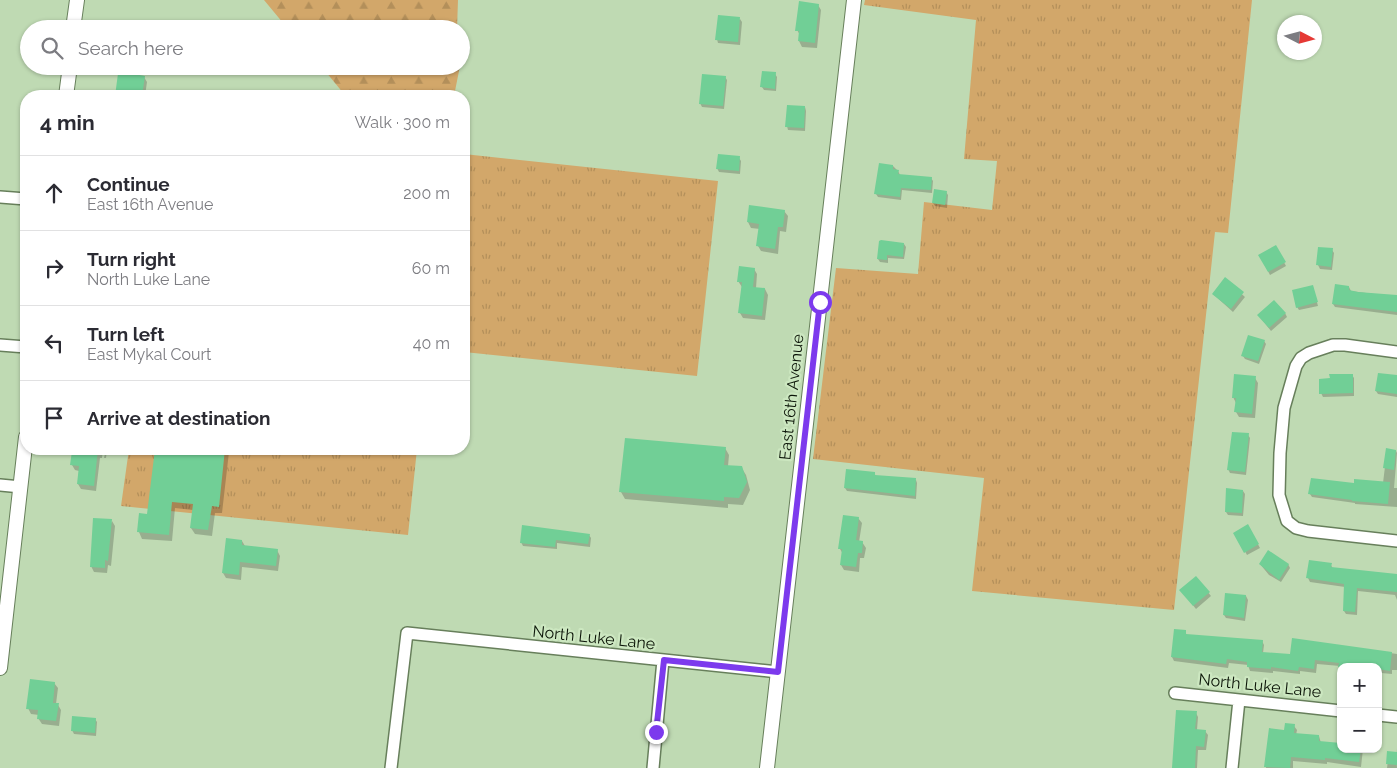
<!DOCTYPE html>
<html lang="en">
<head>
<meta charset="utf-8">
<style>
  body { margin:0; font-family:Raleway,sans-serif; background:#f7f7f7; color:#2b2b33 }
  .controls { position:absolute; right:15px; bottom:15px; display:grid; overflow:hidden; border-radius:10px; box-shadow:0 1px 4px #0004 }
  .controls button { width:45px; height:45px; display:grid; place-items:center; padding:0; border:0; border-bottom:1px solid #e1e1e2; background:#fff; color:#2b2b33; font:25px sans-serif }
  .compass { position:absolute; left:1277px; top:15px; width:45px; height:45px; border-radius:50%; background:#fff; box-shadow:0 1px 4px #0004; rotate:96deg }
  .stop { position:absolute; width:15px; height:15px; margin:-11px; border:4px solid #7c3aed; border-radius:50%; background:#fff }
  .stop.end { background:#7c3aed; border-color:#fff; box-shadow:0 1px 5px #0008 }
  .list { margin:0; padding:0; list-style:none }
  h2 { display:flex; justify-content:space-between; align-items:center; height:65px; margin:0; padding:0 20px; font-size:21px }
  h2 small { font-size:16px; font-weight:400; color:#7c7c81 }
  .list li { display:grid; grid-template-columns:32px 1fr auto; gap:15px; align-items:center; box-sizing:border-box; height:75px; padding:0 20px; border-top:1px solid #e1e1e2 }
  .list b { display:block; font-size:19px; white-space:nowrap }
  .list p { margin:0; font-size:16px; white-space:nowrap; color:#7c7c81 }
  .list em { font-size:16px; font-style:normal; color:#7c7c81 }
  .icon { flex:none; width:28px; height:28px; fill:none; stroke:currentColor; stroke-width:2; stroke-linecap:round; stroke-linejoin:round }
  .map { position:relative; flex:none; width:1397px; height:768px; overflow:hidden }
  .search { position:absolute; background:#fff; box-shadow:0 1px 4px #0004; left:20px; top:20px; width:450px; height:55px; display:flex; align-items:center; gap:12px; box-sizing:border-box; padding:0 18px; border-radius:28px; color:#7c7c81; font-size:19px }
  .panel { position:absolute; background:#fff; box-shadow:0 1px 4px #0004; left:20px; top:90px; width:450px; height:365px; border-radius:20px }
  .map>svg:first-child { display:block }
  .grass { fill:url(#grass-tufts) }
  .forest { fill:url(#forest-firs) }
  .shadow { fill:#0003 }
  .building { fill:#71cf96 }
  .lines { fill:none; stroke-linecap:round; stroke-linejoin:round }
  .minor-casing { stroke:#677f5b; stroke-width:14 }
  .tertiary-casing { stroke:#677f5b; stroke-width:16 }
  .minor { stroke:#fff; stroke-width:11 }
  .tertiary { stroke:#fff; stroke-width:14 }
  .route { stroke:#7c3aed; stroke-width:6 }
  .labels { text-anchor:middle; stroke-width:4.5; stroke-linejoin:round; paint-order:stroke }
  .street-label { font-size:16px; fill:#0b1407; stroke:#cce7c0 }
</style>
</head>
<body>
<div class="map">
<svg width="1397" height="768" viewBox="0 0 1397 768">
  <defs>
    <pattern id="grass-tufts" width="24" height="20" patternUnits="userSpaceOnUse" patternTransform="scale(1.25)"><rect width="24" height="20" fill="#d2a76a"/><path d="M3 7l-1-3M5 7V3M7 7l1-3M15 17l-1-3M17 17v-4M19 17l1-3" fill="none" stroke="#b38f5a"/></pattern>
    <pattern id="forest-firs" width="22" height="20" patternUnits="userSpaceOnUse" patternTransform="scale(1.25)"><rect width="22" height="20" fill="#d2a76a"/><path d="M5 1l3.5 6h-7zM16 11l3.5 6h-7z" fill="#b38f5a"/></pattern>
  </defs>
  <rect width="100%" height="100%" fill="#bfdab3"/>
  <path class="grass" d="M865 0H1252L1228 233 1215 232 1174 610 972 591 984 478 813 459 836 268 918 274 924 202 992 210 997 161 964 159 976 20 864 5Z
    M464 154 718 181 697 376 464 352Z
    M129 449H417L408 535 121 506Z"/>
  <path class="forest" d="M264 0H458L457 29H288Z
    M321 66H460L454 96H358V95L344 94Z"/>
  <path class="shadow" d="M818 5 821 10 817 48 802 47 799 41 800 35 797 30Z
    M740 19 742 22 740 45 718 43 717 39Z
    M215 22 250 26 252 29H214Z
    M120 66H138L137 76 144 77 147 82 145 96H116Z
    M775 74 777 77 776 91 764 90 762 87Z
    M725 77 727 80 724 109 702 107 700 103Z
    M805 107 806 111 805 131 788 130 787 126Z
    M739 158 741 161 740 174 719 172 717 168Z
    M893 166 898 171 900 175 931 178 933 181 932 193 902 190 901 200 878 197 876 194Z
    M946 192 948 195 947 208 935 206 933 203Z
    M784 211 788 216 786 232 780 231 778 254 761 251 758 246 760 229 751 228 748 222Z
    M904 244 906 247 904 259 888 258V263L880 262 878 259Z
    M1276 247 1286 266 1270 275 1260 256Z
    M1332 250 1334 253 1332 270 1320 269 1318 265Z
    M754 269 757 274 756 288 765 289 768 295 765 320 743 318 740 313 742 287 738 281Z
    M1225 279 1245 297 1233 312 1213 294Z
    M1313 287 1318 306 1299 310 1297 307Z
    M1349 287 1351 291 1397 297V315L1335 307 1333 304Z
    M1285 313 1287 317 1271 331 1259 316Z
    M1264 341 1266 344 1259 364 1245 359 1243 356Z
    M1352 375 1354 378V396L1323 397 1321 393Z
    M1397 377V397L1378 394 1376 391Z
    M1255 378 1258 383 1255 418 1239 417 1236 412V403L1233 397Z
    M1248 435 1250 438 1246 475 1230 473 1228 469Z
    M725 448 729 455 728 466 741 467 746 475 750 490 743 505 728 504V508L625 499 621 492Z
    M81 449H103L102 458H100L96 491 81 489 78 484 79 471 75 470 72 465 81 454Z
    M106 449H107L106 458H104Z
    M156 449H227L229 452 222 513H215L212 536 195 534 191 528 193 510 175 508 172 541 142 539 139 532 140 515H148Z
    M1387 450 1396 451 1397 453 1394 488H1397V507L1355 504V503L1312 497 1310 494 1355 485 1383 483Z
    M874 473 876 476 916 480 917 483 916 499 847 491 845 488Z
    M1243 491 1245 494 1243 516 1228 515 1226 512Z
    M858 518 862 523 859 542H862L866 548 864 558H860L859 572 844 570 841 565 843 554 840 549Z
    M112 521 115 526 111 566 108 565 107 573 94 572 91 566Z
    M1248 526 1260 548 1247 555 1235 533Z
    M589 535 591 538 590 547 557 543V549L523 546 521 542Z
    M242 541 245 546 277 550 280 556 278 571 242 567 241 580 226 578 223 573Z
    M1260 564H1288L1290 568 1281 582 1269 575Z
    M1331 565 1333 569 1397 575V600L1395 595 1358 591 1357 615 1346 614 1344 611 1345 587 1310 582 1308 578Z
    M1196 577 1211 596 1196 609 1183 593Z
    M1226 594 1246 596 1248 600 1245 621 1226 618 1224 615Z
    M1175 630 1185 632 1187 635 1262 641 1264 645 1263 653 1291 656 1293 639 1397 654V670H1392V674L1381 673 1380 684H1378V667H1341V681L1338 677 1340 666 1317 664 1316 673 1300 671V674L1273 671V673L1250 671 1248 665 1229 663 1228 668 1174 661 1172 657Z
    M54 683 58 688 56 704 58 705 61 710 59 726 42 724 38 718 39 715 31 714 28 708Z
    M1196 713 1198 717 1197 730 1205 731 1208 735 1206 750H1198L1197 768H1174Z
    M95 719 97 722 96 736 74 734 72 730Z
    M1294 726 1297 730 1296 735 1319 736 1321 743 1339 744 1341 741V749H1363L1361 767 1327 762V764L1293 761V768H1266L1270 729 1285 731Z
    M1396 748 1397 768H1387L1389 752 1396 753Z"/>
  <path class="building" d="M799 1 819 4 815 43 798 41 799 31H795Z
    M718 15 740 17 738 42 715 40Z
    M119 66H135L134 74 145 76 142 96 131 95V96H115Z
    M762 71 776 72 775 89 760 87Z
    M702 74 726 76 723 106 699 104Z
    M787 105 805 106 804 128 785 127Z
    M718 154 740 156 739 171 716 169Z
    M879 163 893 165V169L899 170 898 174 932 177 931 190 901 188 900 197 874 194Z
    M934 189 947 191 945 205 932 203Z
    M749 205 785 210 783 227H778L775 249 756 246 759 224 747 222Z
    M881 240 904 243 903 257 887 255V260L877 259 879 241Z
    M1276 245 1286 262 1268 272 1258 255Z
    M1318 247 1333 248 1331 267 1316 265Z
    M739 266 755 268 753 287 765 288 762 316 738 313 742 282H737Z
    M1225 277 1244 292 1231 309 1212 294Z
    M1335 284 1349 286V290L1358 292 1397 295V312L1332 304Z
    M1313 285 1318 302 1296 308 1292 290Z
    M1274 300 1286 313 1269 328 1257 315Z
    M1248 335 1265 340 1258 361 1241 356Z
    M1378 373 1397 375V394L1375 391Z
    M1234 374 1256 376 1252 414 1234 412 1236 398H1232Z
    M1329 374H1353V393L1319 394V379L1330 378Z
    M1232 432 1249 433 1245 472 1227 470Z
    M625 438 726 447 724 465 742 466 747 482 739 498 724 497V501L619 492Z
    M1386 448 1396 450 1394 470 1383 468Z
    M80 449H98L94 486 77 484 79 466 70 465 72 451 80 452Z
    M155 449H225L219 507 212 506 208 530 190 528 193 504 172 502 169 535 137 532 139 513 147 514Z
    M846 469 875 472V475L916 478 915 496 844 488Z
    M1311 478 1354 483V479L1390 482 1388 504 1352 501V500L1308 494Z
    M1226 488 1243 490 1242 513 1225 512Z
    M843 515 859 517 856 540 863 541 862 553H858L856 567 840 565 842 549H838Z
    M93 518 112 519 108 561 105 560V568L90 567Z
    M1248 524 1259 544 1244 553 1233 533Z
    M522 525 590 534 588 544 556 540 555 547 520 543Z
    M226 538 242 540V545L278 549 276 566 240 562 239 575 222 573Z
    M1268 550 1289 564 1279 580 1259 564Z
    M1309 560 1332 563 1331 567 1397 574V592L1357 588 1355 612 1343 611 1344 584 1306 578Z
    M1196 576 1210 592 1193 606 1179 590Z
    M1225 593 1246 595 1244 618 1223 615Z
    M1174 629 1186 630V634L1263 640 1262 652 1290 654 1292 638 1392 652 1390 671 1378 669V667H1338L1339 663 1315 660 1314 669 1299 667 1298 671 1271 667V669L1247 667V662L1227 659 1226 664 1171 657Z
    M30 679 55 682 53 703H59L56 721 37 719 38 710 26 709Z
    M1176 710 1197 711 1195 729 1206 730 1204 747 1196 746 1195 768H1172Z
    M72 716 96 718 95 733 71 731Z
    M1285 723 1295 724 1294 733 1319 735V741L1341 743V749H1361L1359 762 1325 758V760L1291 757 1290 768 1264 767 1269 728 1284 730Z
    M1387 751 1397 752V765L1386 764Z"/>
  <g class="lines">
    <g class="minor-casing">
      <path id="minor" d="M0 197 26 199
        M0 345 26 347
        M1397 352 1345 345H1333L1309 353 1301 358 1296 366 1284 408 1280 453 1279 495 1287 521 1296 528 1308 531 1397 541
        M0 485 21 487
        M1175 693 1341 711
        M1378 715 1397 717
        M391 768 407 633 778 672
        M653 768 663 660
        M1232 768 1239 700"/>
    </g>
    <g class="tertiary-casing">
      <path id="tertiary" d="M73 29 77 0
        M66 96 70 66
        M0 668 26 437
        M767 768 854 0"/>
    </g>
    <use href="#minor" class="minor"/>
    <use href="#tertiary" class="tertiary"/>
  </g>
  <g class="lines">
    <path class="route" d="M656 732 664 660 778 672 820 302"/>
  </g>
  <g class="labels">
    <g class="street-label">
      <text transform="translate(791 397) rotate(-84)" y="6">East 16th Avenue</text>
      <text transform="translate(594 637) rotate(6)" y="6">North Luke Lane</text>
      <text transform="translate(1260 685) rotate(6)" y="6">North Luke Lane</text>
    </g>
  </g>
</svg>
<div class="controls">
<button>+</button>
<button>−</button>
</div>
<svg class="compass" viewBox="-18 -18 36 36"><path d="M0-13l5 13h-10z" fill="#e53935"/><path d="M0 13l5-13h-10z" fill="#7c7c81"/></svg>
<div class="stop" style="left:820px;top:302px"></div>
<div class="stop end" style="left:656px;top:732px"></div>
<div class="search"><svg class="icon" aria-label="search" viewBox="0 0 24 24"><circle cx="10" cy="10" r="6"/><path d="M15 15l6 6"/></svg>Search here</div>
<section class="panel">
<h2>4 min<small>Walk · 300 m</small></h2>
<ul class="list">
<li><svg class="icon" aria-label="ahead" viewBox="0 0 24 24"><path d="M12 20V5M6 11l6-6 6 6"/></svg><div><b>Continue</b><p>East 16th Avenue</p></div><em>200 m</em></li>
<li><svg class="icon" aria-label="right" viewBox="0 0 24 24"><path d="M7 20v-9h11M14 6l5 5-5 5"/></svg><div><b>Turn right</b><p>North Luke Lane</p></div><em>60 m</em></li>
<li><svg class="icon" aria-label="left" viewBox="0 0 24 24"><path d="M17 20v-9H6M10 6l-5 5 5 5"/></svg><div><b>Turn left</b><p>East Mykal Court</p></div><em>40 m</em></li>
<li><svg class="icon" aria-label="arrive" viewBox="0 0 24 24"><path d="M6 21V4h12l-3 4 3 4H6"/></svg><div><b>Arrive at destination</b></div></li>
</ul>
</section>
</div>
</body>
</html>
